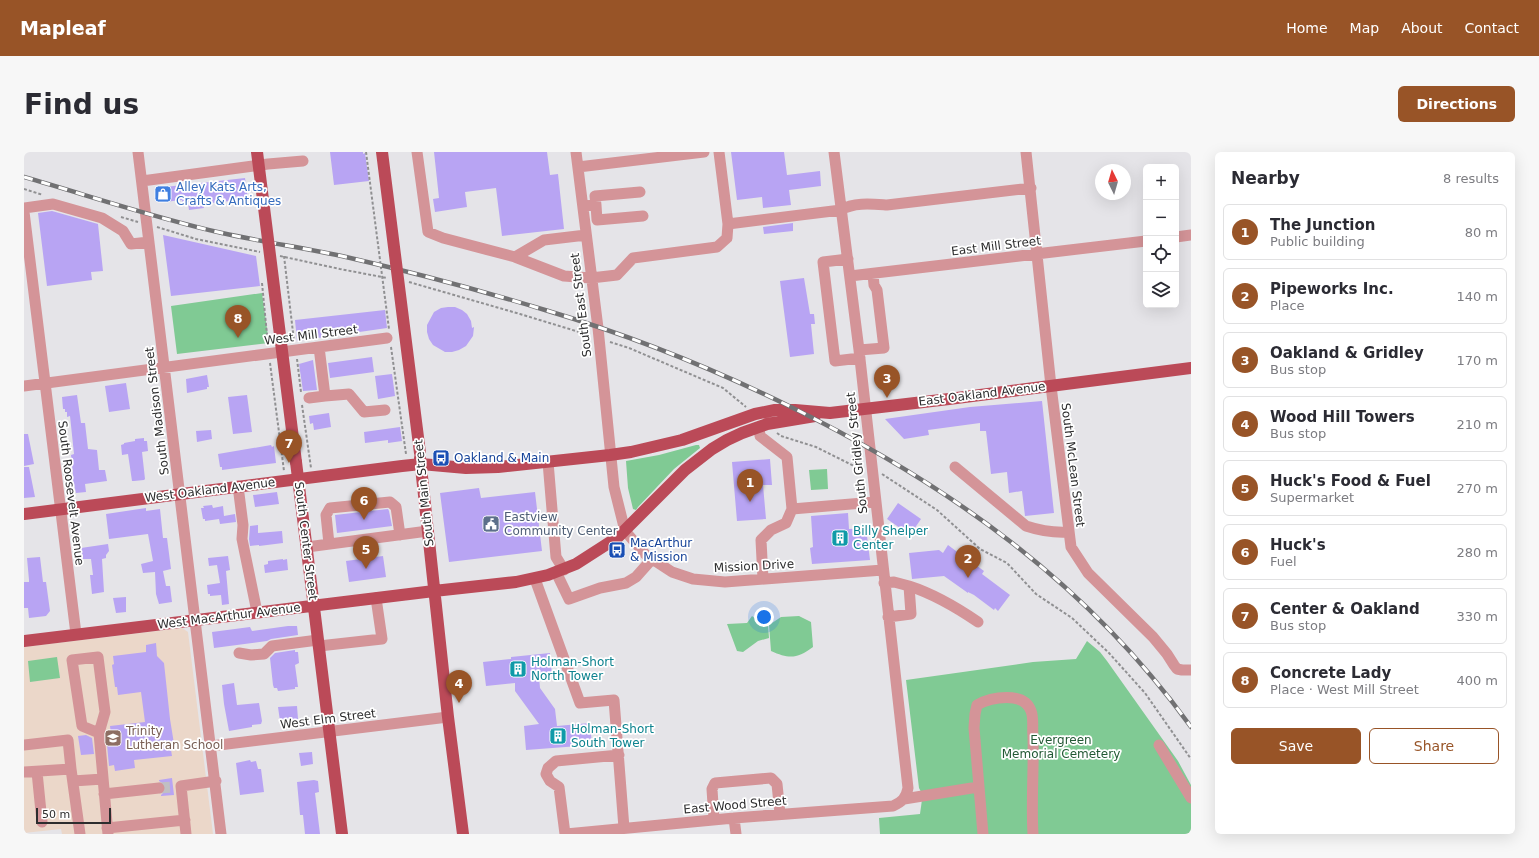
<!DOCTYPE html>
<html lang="en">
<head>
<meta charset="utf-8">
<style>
  body { margin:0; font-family:"DejaVu Sans",sans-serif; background:#f7f7f7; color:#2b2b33 }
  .controls { position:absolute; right:12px; top:12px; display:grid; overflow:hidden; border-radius:6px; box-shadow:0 4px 16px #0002 }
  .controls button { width:36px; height:36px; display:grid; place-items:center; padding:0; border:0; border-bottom:1px solid #e1e1e2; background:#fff; color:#2b2b33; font:20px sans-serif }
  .compass { position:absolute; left:1071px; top:12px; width:36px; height:36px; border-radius:50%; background:#fff; box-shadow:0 4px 16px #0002; rotate:355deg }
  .scale { position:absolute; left:12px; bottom:10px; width:75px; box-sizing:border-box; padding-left:4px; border:2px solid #2d2d2e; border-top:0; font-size:11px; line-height:14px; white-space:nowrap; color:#2d2d2e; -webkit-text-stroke:3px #fff; paint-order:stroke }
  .you { position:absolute; left:740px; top:465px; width:14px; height:14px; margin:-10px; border:3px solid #fff; border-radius:50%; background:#1a73e8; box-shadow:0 0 0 6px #1a73e833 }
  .badge { display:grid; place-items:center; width:26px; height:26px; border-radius:50%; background:#985427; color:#fff; font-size:13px; font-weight:700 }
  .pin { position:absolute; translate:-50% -33px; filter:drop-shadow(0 1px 2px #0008) }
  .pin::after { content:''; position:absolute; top:21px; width:14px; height:12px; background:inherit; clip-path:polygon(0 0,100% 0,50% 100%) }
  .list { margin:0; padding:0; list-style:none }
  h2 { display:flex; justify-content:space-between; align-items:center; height:52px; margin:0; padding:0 16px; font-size:17px }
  h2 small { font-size:13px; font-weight:400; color:#7c7c81 }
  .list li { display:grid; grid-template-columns:26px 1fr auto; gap:12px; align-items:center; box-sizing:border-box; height:56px; margin:0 8px 8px; padding:0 8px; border:1px solid #e1e1e2; border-radius:6px }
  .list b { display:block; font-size:15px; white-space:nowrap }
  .list p { margin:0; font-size:13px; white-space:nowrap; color:#7c7c81 }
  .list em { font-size:13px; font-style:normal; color:#7c7c81 }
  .actions { display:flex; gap:8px; padding:12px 16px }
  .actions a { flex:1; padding:9px 0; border:1px solid #985427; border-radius:6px; text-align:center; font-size:14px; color:#985427 }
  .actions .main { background:#985427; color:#fff }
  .icon { flex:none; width:22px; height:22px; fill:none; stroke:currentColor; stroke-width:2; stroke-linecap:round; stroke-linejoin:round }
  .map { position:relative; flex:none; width:1167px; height:682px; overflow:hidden; border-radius:6px }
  header { display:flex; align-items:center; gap:24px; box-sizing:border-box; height:56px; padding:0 20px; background:#985427; color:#fff }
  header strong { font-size:19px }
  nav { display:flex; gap:22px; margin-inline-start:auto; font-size:14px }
  .intro { display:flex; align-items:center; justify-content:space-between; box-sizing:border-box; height:96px; padding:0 24px }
  h1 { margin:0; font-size:28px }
  .button { padding:10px 18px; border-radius:6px; background:#985427; color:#fff; font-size:14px; font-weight:700 }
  main { display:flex; gap:24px; padding:0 24px }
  aside { flex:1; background:#fff; border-radius:6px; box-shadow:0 4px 16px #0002 }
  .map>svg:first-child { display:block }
  .education { fill:#ebd7c9 }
  .green { fill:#80ca94 }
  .building { fill:#b8a4f3 }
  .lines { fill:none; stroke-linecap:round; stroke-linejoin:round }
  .minor-tunnel { stroke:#c0bfc3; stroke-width:11; stroke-dasharray:11 5.5; stroke-linecap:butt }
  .path { stroke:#909092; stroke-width:2; stroke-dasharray:3 2; stroke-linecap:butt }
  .minor { stroke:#d49498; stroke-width:11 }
  .major { stroke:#bb4a58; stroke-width:12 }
  .rail-casing { stroke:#717173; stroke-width:4.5 }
  .rail { stroke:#fff; stroke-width:3; stroke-dasharray:9; stroke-linecap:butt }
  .major-bridge { stroke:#bb4a58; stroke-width:12 }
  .labels { text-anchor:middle; stroke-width:3.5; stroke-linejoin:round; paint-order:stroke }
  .shop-label { font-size:12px; fill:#366cbe; stroke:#fff; text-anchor:start }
  .street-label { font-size:12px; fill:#2d2d2e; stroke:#fff }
  .transit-label { font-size:12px; fill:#164399; stroke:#fff; text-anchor:start }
  .service-label { font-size:12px; fill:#4e5e75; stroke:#fff; text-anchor:start }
  .culture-label { font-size:12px; fill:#0d838f; stroke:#fff; text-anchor:start }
  .education-label { font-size:12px; fill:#785e54; stroke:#fff; text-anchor:start }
  .park-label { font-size:12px; fill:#225934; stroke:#fff }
</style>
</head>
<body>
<header>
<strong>Mapleaf</strong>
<nav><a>Home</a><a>Map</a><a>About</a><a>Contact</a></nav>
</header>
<div class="intro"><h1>Find us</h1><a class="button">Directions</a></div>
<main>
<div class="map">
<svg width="1167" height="682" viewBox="0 0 1167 682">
  <rect width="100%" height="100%" fill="#e5e4e8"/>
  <path class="education" d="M158 476 164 480 189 682H38L37 677 0 681V495Z"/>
  <path class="green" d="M238 141 245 191 153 202 147 154Z
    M672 293H675L676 296 650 317 614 355 612 358 609 357 604 336 602 309 635 303Z
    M803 317 804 337 787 338 785 318Z
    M728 464 737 471 744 473 745 486 734 489 719 500 713 499 703 472 723 471Z
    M775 464 787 470 789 495C773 507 765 507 747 499L745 473 757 465Z
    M1063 489 1076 500 1083 509 1154 609 1167 633V682H856L855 666 896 662C897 653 900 644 895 636L882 528 1009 510 1052 507Z
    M33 505 36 526 6 530 4 509Z"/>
  <path class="building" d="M306 0H339V2L341 1 345 29 310 33Z
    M410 0H523L526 23 534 22 540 77 478 84 472 36 441 40 443 55 411 60 409 47 415 46Z
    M707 0H760L763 23 796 19 797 34 765 38 767 53 739 56 738 45 713 48Z
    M221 26 224 47 179 52 180 56 165 58 164 51 158 52V48L140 50 133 48 132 36Z
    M28 59 74 72 79 119 67 120 68 128 23 134 14 61Z
    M769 71V79L740 82 739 75Z
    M139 83 232 104 236 134 147 144Z
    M780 126 786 162H790L791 172H787L790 202 766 205 756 129Z
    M424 155H431L438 158 443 162 447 169 448 176 450 175 449 184 442 194 435 198 428 200H421L409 193 405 187 403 180V173L410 160 417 156Z
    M361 158 363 176 273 189 271 168Z
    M348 205 350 220 306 226 304 211Z
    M289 208 293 238 279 239 275 212Z
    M368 222 371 244 354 247 351 224Z
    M183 223 185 235H183V237L163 241 162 227Z
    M102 231 106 257 85 260 81 234Z
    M53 243 57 271H61L64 297 73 298 75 318H81L83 329 61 332 62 340 52 341 48 323H49L47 303 50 302 46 264 43 265V260H41V257H39L38 245Z
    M223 243 228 280 209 282 204 245Z
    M1018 249 1030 361 1001 364 998 339 985 341 983 320 967 322 962 279H956V271L904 278 905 283 880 287 861 267 946 255Z
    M305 261 307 275 290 278 289 271 286 272 285 264Z
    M376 275 378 289 364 291V288L341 291 340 280Z
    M187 278 188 287 173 290 172 279Z
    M0 282H4L10 312 0 314Z
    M120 286V289H123L124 299 118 300 121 327 120 328 110 329H108L104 302 98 303 97 293 100 292V291L111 289V287Z
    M247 293 248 295 250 294 252 311 198 318V315H196L194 302Z
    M746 307 748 333H739L742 367 713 369 708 310Z
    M0 315H5L11 345 0 346Z
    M455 336 457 346 511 340 518 399 425 410 416 341Z
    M253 340 255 352 231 355 229 343Z
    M874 351 897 367 886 383 863 367Z
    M188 353 189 356 199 354 200 364 211 362 212 370 196 372 195 367 181 369V367H179L177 356H180L179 354Z
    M122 356V359L136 357 139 386H143L147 417 139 419 142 434H146L148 450 135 452 132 442 131 420 119 421 117 412 129 409 124 382 85 387 82 362Z
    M364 357 365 359 368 374 313 381 311 363Z
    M824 361 825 377 842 376 846 408 788 412 786 396 789 395 787 364Z
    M234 373V381L258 379 259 391 235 394V393L226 394 225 387 226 374Z
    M84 392 85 399 82 403V406L78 407 80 440 68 442 66 423H69L67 407H59L57 396Z
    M924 393 936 402 934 404 947 414 949 411 960 419 958 422 986 443 974 459 971 456 970 458 950 443 944 440V441L920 424 888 427 885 401 915 398 919 401Z
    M204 404 206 418 202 419 205 452 198 453 197 443 186 444V442H184L183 433 196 431 193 413 185 414 184 406Z
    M359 404 362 425 325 430 322 409Z
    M16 405 19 430H22L26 459 22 464 5 466 4 456H0V430H5V428L3 406Z
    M259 407V408L263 407 264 418 241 421 240 413 244 412V409Z
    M102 445V460L92 461 89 446Z
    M264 474H273L274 483 247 487 243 489 190 496 188 480 226 475 228 479Z
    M132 491 133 504 140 511 146 567 151 598H147L148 604 110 608 111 616 91 619 90 613 85 614 82 582H87L86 574 121 570 117 540 94 543 93 535H91L88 513 90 512 89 504 122 500V493Z
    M271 498V500H274L275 511 271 513 274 535H271V537L254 539 253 536H250L249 533 246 506 251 501Z
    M526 501 528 524 515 525 516 536 531 557 533 574 566 571 568 593 502 598 500 574 515 572 491 539V531L462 534 459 510 487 507V505Z
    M210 531 213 553 235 551 238 569 237 572 228 573V575L205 579 200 552 198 533Z
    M273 554 274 567 256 569 254 555Z
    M62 583 68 586 70 602 57 603 54 584Z
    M288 600 289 612 277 614 275 601Z
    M226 608 227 610 232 609 234 617H237L240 640 216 643 212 611Z
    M148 626 150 643 137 644V643L141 639 142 635 140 632 135 629V628Z
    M290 628 294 629 295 640 291 641 296 682H281L279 663H276L273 630Z"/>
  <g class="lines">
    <path class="minor-tunnel" d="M135 636 150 635"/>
    <path class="path" d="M342 0 365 177
      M0 37 19 43
      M97 65 114 70
      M133 75 172 87 236 100
      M256 104 316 117 363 126
      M260 104 270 189
      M385 130 496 162 565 183
      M238 131 244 193
      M586 190 605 196 699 236 722 255
      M367 195 382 302 383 303
      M273 207 277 240
      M246 211 260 319
      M278 253 287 316
      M753 281 757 284 792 295 830 314 839 316
      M858 322 913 358 956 397 983 411 1012 442 1048 466 1085 501 1121 541 1167 607"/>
    <path class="minor" d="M114 0 197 682
      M393 0 404 80 419 86 491 105 540 124 567 126 593 123 609 106 693 95 703 86 704 72 695 0
      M552 0 574 176 590 335 601 379 622 403 648 420 669 427 701 430 859 418
      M1002 0 1027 234 1047 395 1064 421 1129 485 1143 502 1150 513 1153 517 1158 518H1167
      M554 15 680 0
      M118 29 244 12 279 9
      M572 53 573 68 619 64
      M559 54 572 53 571 44 616 40
      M0 56 29 52 78 66 99 79 107 92 125 90
      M0 60 52 482
      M704 72 817 58C830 50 848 52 863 53L1007 36
      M1152 85 1167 83
      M491 105 520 88 562 83
      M824 107 799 110 811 209 836 206
      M826 124 1122 89
      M295 195 301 244 325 242 340 260 361 258
      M835 198 860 196 853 138 850 133 849 122
      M0 234 363 186
      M285 246 301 244
      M735 275 736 284 763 305 768 357
      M524 310 532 405 540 418
      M931 315 1002 374C1017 379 1029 381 1045 380
      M214 334 219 373 218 387 233 460
      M305 392 302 363 306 356 366 350 372 355 376 383
      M283 395 404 379
      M532 420 545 447 576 436 602 431 612 425 628 407
      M511 427 556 551 590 548 600 676
      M739 427 737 388 747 378 762 371 768 357 851 350
      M860 431 870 430 885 434 887 462 864 465
      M885 434C910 442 932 455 954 470
      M295 494 358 487 352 446
      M215 501 227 503 240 502 248 494 294 488
      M75 581 58 574 48 508 74 505 81 560 75 581 84 682
      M0 593 44 588 47 617
      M1135 593 1167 646
      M187 594 424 565
      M0 620 47 617 56 682
      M13 620 18 670
      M49 629 79 627
      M80 642 135 636
      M880 647 954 635
      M710 666 712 682
      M690 668 688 637 691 631 747 626 753 632 756 662
      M83 676 161 668
      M162 682 157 634 192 629
      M541 682 535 635 526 629 522 622 524 616 532 609 595 603
      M542 682 710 666 869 654C878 650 882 646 884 636L835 198 810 0
      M959 682 950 576 951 562 953 553C967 545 1000 539 1007 559 1010 566 1008 576 1009 584 1010 617 1007 649 1009 682"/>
    <path class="major" d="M396 306 424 565 439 682
      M272 310 318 682
      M0 362 378 314 397 312 442 316 474 315 586 303 607 300 658 288 731 262 751 258H771L806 261 925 247 1167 216
      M0 489 410 439 492 430 524 423 552 412 594 385 661 318 688 297 703 288 718 281 743 272 791 264"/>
    <g class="rail-casing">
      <path id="rail" d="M0 25C66 44 131 66 198 81 239 90 281 96 322 105 388 120 455 138 521 158 605 183 688 216 767 255 925 333 1063 431 1167 575"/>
    </g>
    <use href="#rail" class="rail"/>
    <path class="major-bridge" d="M233 0 272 310
      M358 0 396 301"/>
  </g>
  <defs>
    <g id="shop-square" transform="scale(0.9)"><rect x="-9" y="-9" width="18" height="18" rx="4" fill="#3f7fe0" stroke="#fff"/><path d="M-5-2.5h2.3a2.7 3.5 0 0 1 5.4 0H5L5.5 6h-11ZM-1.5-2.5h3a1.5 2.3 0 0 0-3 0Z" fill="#fff"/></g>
    <g id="bus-square" transform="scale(0.9)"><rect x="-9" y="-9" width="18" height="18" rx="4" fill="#1a4fb4" stroke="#fff"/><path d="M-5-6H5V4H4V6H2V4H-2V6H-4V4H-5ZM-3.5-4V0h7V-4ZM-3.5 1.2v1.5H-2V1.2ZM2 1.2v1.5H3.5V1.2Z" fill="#fff"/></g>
    <g id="civic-square" transform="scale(0.9)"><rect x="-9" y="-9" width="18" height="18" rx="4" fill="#5c6f8a" stroke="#fff"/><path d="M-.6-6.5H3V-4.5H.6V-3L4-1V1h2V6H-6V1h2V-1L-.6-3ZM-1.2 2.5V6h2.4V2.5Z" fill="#fff"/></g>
    <g id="building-square" transform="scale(0.9)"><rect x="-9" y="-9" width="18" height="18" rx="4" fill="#0f9aa8" stroke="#fff"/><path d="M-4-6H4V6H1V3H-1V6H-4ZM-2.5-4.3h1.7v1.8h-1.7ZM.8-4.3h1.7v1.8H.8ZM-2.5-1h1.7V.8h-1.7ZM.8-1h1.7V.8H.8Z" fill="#fff"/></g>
    <g id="school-square" transform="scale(0.9)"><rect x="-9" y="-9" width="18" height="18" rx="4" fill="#8d6e63" stroke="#fff"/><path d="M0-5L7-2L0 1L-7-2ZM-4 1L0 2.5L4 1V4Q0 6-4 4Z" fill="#fff"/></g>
  </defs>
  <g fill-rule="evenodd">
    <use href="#shop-square" x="139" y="42"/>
    <use href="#bus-square" x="417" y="306"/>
    <use href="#civic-square" x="467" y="372"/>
    <use href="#building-square" x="816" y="386"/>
    <use href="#bus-square" x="593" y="398"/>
    <use href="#building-square" x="494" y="517"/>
    <use href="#building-square" x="534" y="584"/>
    <use href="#school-square" x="89" y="586"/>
  </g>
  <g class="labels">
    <g class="shop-label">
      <text x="152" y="39">Alley Kats Arts,<tspan x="152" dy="14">Crafts &amp; Antiques</tspan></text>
    </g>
    <g class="street-label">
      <text transform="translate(972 94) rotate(-7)" y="4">East Mill Street</text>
      <text transform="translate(557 153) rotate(-97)" y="4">South East Street</text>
      <text transform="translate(287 183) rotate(-7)" y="4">West Mill Street</text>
      <text transform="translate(958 242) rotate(-7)" y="4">East Oakland Avenue</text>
      <text transform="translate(133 259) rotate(-97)" y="4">South Madison Street</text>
      <text transform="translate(833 301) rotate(-96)" y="4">South Gridley Street</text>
      <text transform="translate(1049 313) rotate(83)" y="4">South McLean Street</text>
      <text transform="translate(186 338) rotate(-7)" y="4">West Oakland Avenue</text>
      <text transform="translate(47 341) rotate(83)" y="4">South Roosevelt Avenue</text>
      <text transform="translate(400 341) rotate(-96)" y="4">South Main Street</text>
      <text transform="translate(282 389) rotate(83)" y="4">South Center Street</text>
      <text transform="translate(730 414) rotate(-3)" y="4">Mission Drive</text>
      <text transform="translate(205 464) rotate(-7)" y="4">West MacArthur Avenue</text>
      <text transform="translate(304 567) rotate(-7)" y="4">West Elm Street</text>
      <text transform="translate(711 653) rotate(-5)" y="4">East Wood Street</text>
    </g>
    <g class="transit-label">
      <text x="430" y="310">Oakland &amp; Main</text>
      <text x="606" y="395">MacArthur<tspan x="606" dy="14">&amp; Mission</tspan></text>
    </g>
    <g class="service-label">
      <text x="480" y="369">Eastview<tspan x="480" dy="14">Community Center</tspan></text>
    </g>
    <g class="culture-label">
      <text x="829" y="383">Billy Shelper<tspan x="829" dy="14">Center</tspan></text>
      <text x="507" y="514">Holman-Short<tspan x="507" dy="14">North Tower</tspan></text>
      <text x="547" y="581">Holman-Short<tspan x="547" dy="14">South Tower</tspan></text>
    </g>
    <g class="education-label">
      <text x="102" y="583">Trinity<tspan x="102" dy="14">Lutheran School</tspan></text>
    </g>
    <g class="park-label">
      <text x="1037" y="592">Evergreen<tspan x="1037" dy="14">Memorial Cemetery</tspan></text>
    </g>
  </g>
</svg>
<div class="controls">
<button>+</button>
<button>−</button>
<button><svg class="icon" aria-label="locate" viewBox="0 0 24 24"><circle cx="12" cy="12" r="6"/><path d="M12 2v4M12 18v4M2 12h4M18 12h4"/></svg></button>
<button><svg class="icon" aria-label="layers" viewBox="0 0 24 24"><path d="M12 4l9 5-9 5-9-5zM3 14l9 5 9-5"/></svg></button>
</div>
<svg class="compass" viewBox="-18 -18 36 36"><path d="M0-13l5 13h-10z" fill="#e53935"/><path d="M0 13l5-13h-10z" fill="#7c7c81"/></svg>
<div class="scale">50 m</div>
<div class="you"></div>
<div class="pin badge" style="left:726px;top:350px">1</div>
<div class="pin badge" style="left:944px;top:426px">2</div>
<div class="pin badge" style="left:863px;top:246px">3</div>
<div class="pin badge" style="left:435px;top:551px">4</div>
<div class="pin badge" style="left:342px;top:417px">5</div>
<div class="pin badge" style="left:340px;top:368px">6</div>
<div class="pin badge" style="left:265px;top:311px">7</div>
<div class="pin badge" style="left:214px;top:186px">8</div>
</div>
<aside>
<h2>Nearby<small>8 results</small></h2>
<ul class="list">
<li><span class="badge">1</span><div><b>The Junction</b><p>Public building</p></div><em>80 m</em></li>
<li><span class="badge">2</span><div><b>Pipeworks Inc.</b><p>Place</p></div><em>140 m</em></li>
<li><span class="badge">3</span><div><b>Oakland &amp; Gridley</b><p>Bus stop</p></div><em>170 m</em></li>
<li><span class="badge">4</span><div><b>Wood Hill Towers</b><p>Bus stop</p></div><em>210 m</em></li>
<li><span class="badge">5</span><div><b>Huck's Food &amp; Fuel</b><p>Supermarket</p></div><em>270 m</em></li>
<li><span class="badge">6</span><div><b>Huck's</b><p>Fuel</p></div><em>280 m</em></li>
<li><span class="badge">7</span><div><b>Center &amp; Oakland</b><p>Bus stop</p></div><em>330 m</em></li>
<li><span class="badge">8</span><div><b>Concrete Lady</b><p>Place · West Mill Street</p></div><em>400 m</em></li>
</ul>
<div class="actions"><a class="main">Save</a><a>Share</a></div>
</aside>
</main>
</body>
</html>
